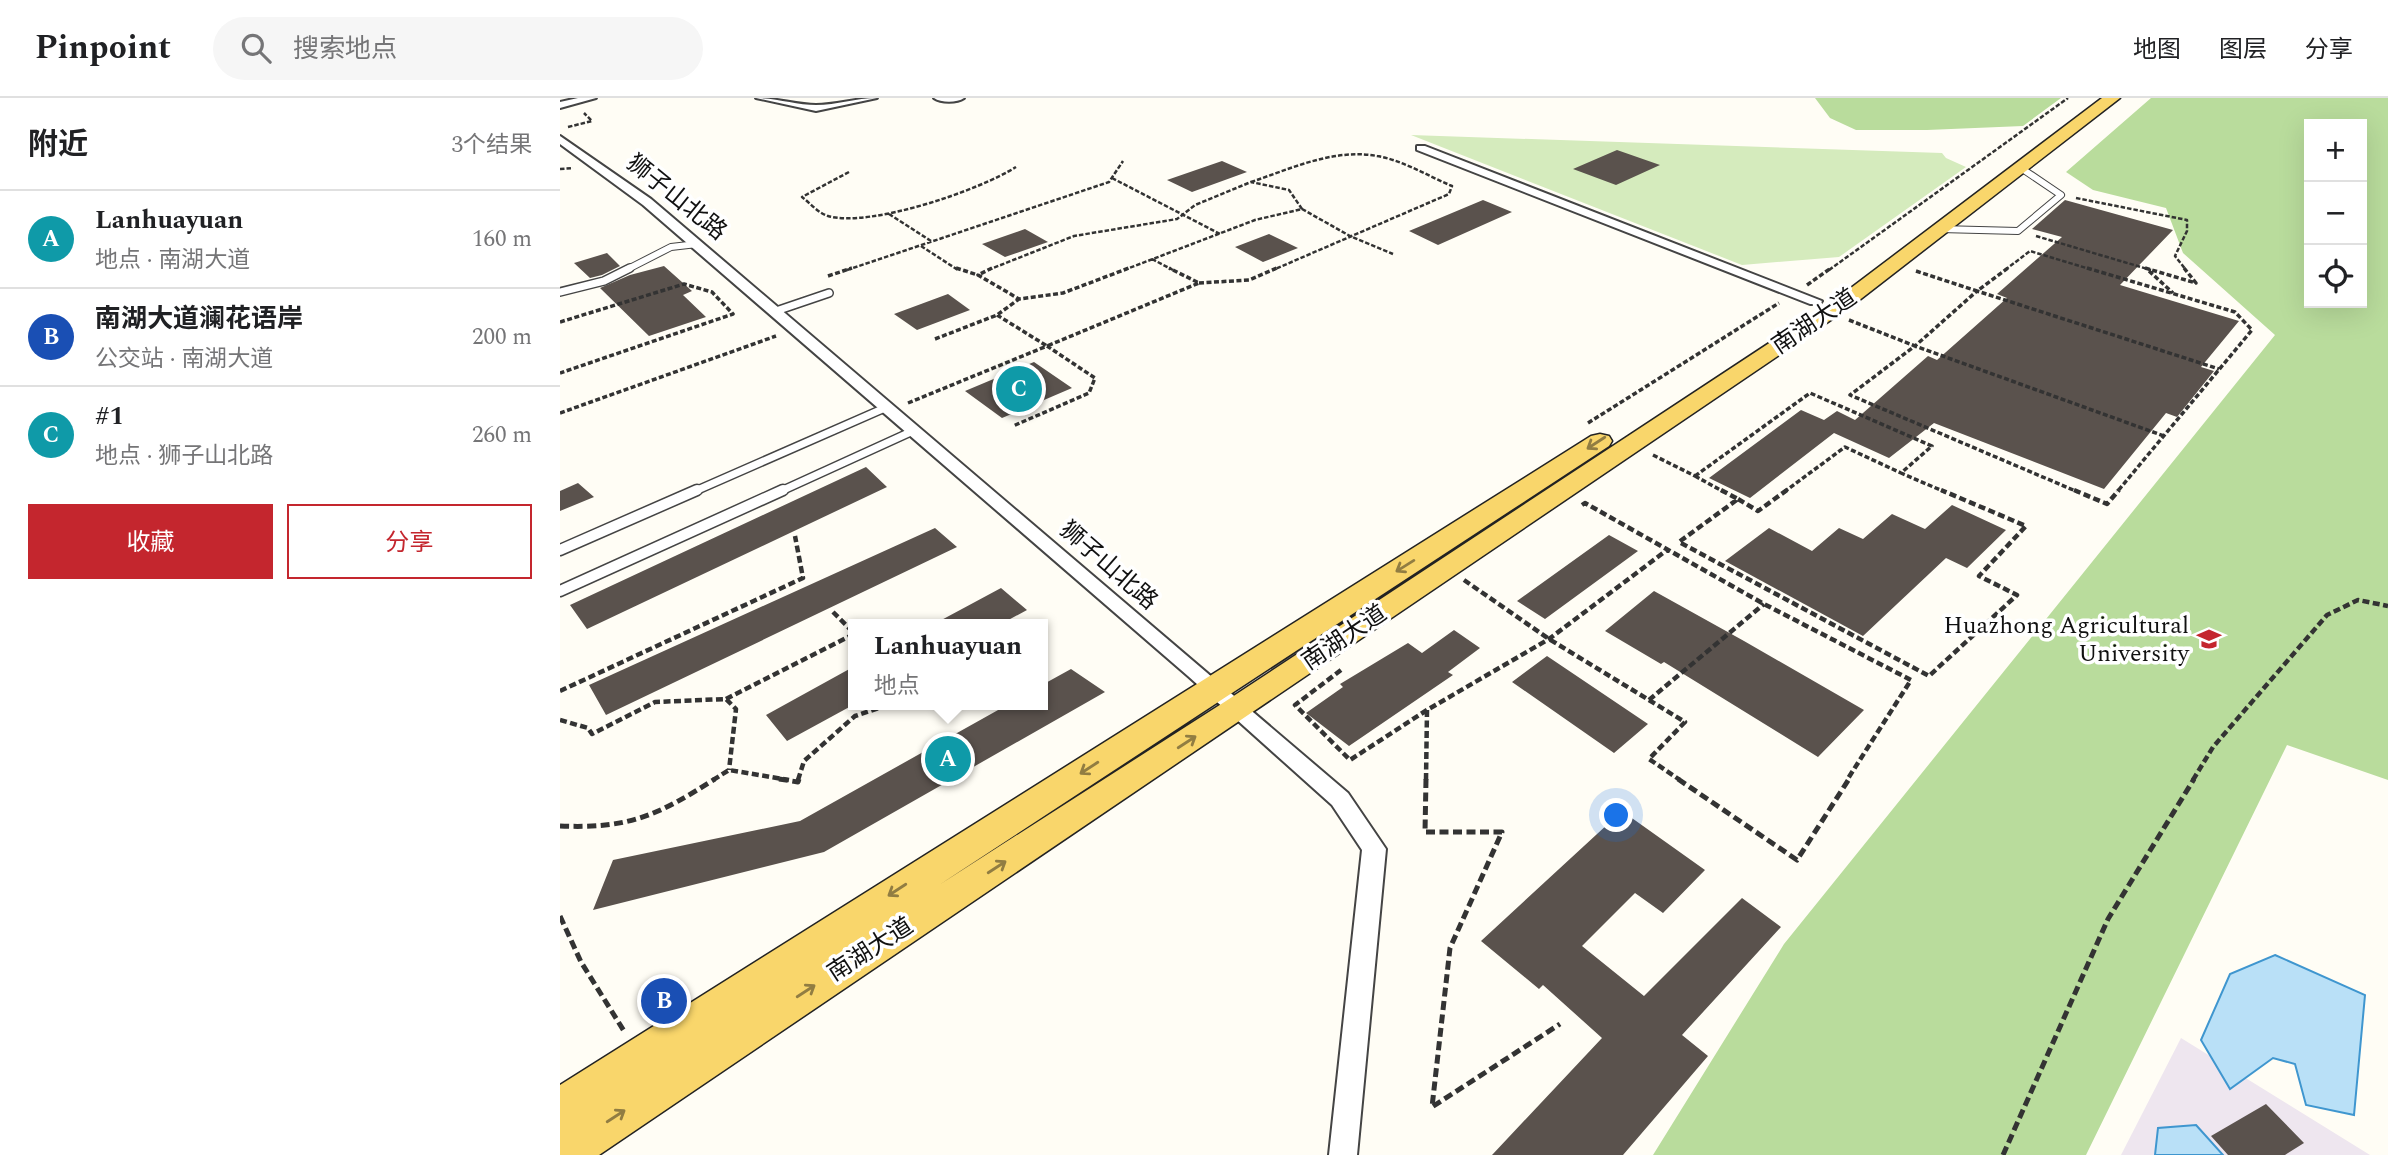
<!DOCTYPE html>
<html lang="zh">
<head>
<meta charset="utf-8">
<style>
  body { margin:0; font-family:Spectral,"Noto Sans SC",serif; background:#f6f6f6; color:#202124 }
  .controls { position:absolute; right:21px; top:21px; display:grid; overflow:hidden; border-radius:0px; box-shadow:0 7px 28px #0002 }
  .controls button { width:63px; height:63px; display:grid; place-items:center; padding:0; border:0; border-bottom:2px solid #e0e0e0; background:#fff; color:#202124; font:35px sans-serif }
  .you { position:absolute; left:1057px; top:718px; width:24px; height:24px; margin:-18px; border:5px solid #fff; border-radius:50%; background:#1a73e8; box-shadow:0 0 0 10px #1a73e833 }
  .badge { display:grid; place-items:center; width:46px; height:46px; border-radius:50%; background:#c4262e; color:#fff; font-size:23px; font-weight:700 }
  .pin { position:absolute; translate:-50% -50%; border:4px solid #fff; box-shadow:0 2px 7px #0006 }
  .popup { position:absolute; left:288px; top:521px; width:200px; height:91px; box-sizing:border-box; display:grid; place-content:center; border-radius:0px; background:#fff; filter:drop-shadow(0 2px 5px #0005); font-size:23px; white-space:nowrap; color:#757577 }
  .popup b { font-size:26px; color:#202124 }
  .popup::after { content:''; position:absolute; left:50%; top:100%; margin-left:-14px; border:14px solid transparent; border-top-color:#fff }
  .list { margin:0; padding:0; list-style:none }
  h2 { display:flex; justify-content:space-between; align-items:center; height:91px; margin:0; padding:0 28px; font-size:30px }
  h2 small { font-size:23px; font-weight:400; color:#757577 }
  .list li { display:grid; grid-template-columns:46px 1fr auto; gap:21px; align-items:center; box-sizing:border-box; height:98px; padding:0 28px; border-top:2px solid #e0e0e0 }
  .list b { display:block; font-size:26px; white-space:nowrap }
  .list p { margin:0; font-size:23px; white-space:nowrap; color:#757577 }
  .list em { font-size:23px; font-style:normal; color:#757577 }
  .actions { display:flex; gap:14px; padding:21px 28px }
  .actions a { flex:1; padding:16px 0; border:2px solid #c4262e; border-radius:0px; text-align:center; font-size:24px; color:#c4262e }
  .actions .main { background:#c4262e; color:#fff }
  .icon { flex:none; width:38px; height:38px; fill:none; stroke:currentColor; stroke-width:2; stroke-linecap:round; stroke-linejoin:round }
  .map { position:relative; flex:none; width:1828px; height:1057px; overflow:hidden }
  header { display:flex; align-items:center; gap:42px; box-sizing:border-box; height:98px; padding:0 35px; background:#fff; border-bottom:2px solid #e0e0e0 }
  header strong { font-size:33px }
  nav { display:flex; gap:38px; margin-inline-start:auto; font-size:24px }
  .search { width:490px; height:63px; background:#f6f6f6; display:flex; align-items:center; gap:18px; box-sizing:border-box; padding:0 24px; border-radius:38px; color:#757577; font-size:26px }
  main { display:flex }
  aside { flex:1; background:#fff }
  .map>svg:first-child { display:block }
  .industrial { fill:#eee6ef }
  .green { fill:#d5ebbd }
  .forest { fill:#b9dc9c; fill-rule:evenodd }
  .water { fill:#b9e0f7; stroke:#3f96cf; stroke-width:2 }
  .building { fill:#5a524d }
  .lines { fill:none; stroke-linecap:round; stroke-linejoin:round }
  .service-far2-casing { stroke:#444; stroke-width:8 }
  .service-far1-casing { stroke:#444; stroke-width:10 }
  .service-casing { stroke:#444; stroke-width:13 }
  .minor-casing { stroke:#444; stroke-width:4 }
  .primary-casing { stroke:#222; stroke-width:3 }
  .path-far3 { stroke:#333; stroke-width:2.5; stroke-dasharray:4.5 2; stroke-linecap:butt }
  .path-far2 { stroke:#333; stroke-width:3.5; stroke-dasharray:5 2.5; stroke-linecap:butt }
  .path-far1 { stroke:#333; stroke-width:4.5; stroke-dasharray:7 3.5; stroke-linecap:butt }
  .path { stroke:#333; stroke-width:5; stroke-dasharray:9 4.5; stroke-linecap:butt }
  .service-far2 { stroke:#fff; stroke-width:6 }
  .service-far1 { stroke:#fff; stroke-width:7 }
  .service { stroke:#fff; stroke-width:10 }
  .minor { fill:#fff; fill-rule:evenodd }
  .primary { fill:#f9d66b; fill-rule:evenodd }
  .oneway { stroke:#917d42 }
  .labels { text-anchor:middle; stroke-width:7; stroke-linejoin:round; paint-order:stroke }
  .street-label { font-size:24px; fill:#111; stroke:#fff }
  .poi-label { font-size:24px; fill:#111; stroke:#fff; text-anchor:end }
</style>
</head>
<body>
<header>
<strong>Pinpoint</strong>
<div class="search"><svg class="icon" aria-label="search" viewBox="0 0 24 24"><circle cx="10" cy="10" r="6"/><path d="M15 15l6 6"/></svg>搜索地点</div>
<nav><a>地图</a><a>图层</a><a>分享</a></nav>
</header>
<main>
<aside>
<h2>附近<small>3个结果</small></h2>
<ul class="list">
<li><span class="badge" style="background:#0f9aa8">A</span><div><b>Lanhuayuan</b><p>地点 · 南湖大道</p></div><em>160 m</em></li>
<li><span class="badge" style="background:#1a4fb4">B</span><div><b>南湖大道澜花语岸</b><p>公交站 · 南湖大道</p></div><em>200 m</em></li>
<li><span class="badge" style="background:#0f9aa8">C</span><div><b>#1</b><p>地点 · 狮子山北路</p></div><em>260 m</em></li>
</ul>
<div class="actions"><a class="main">收藏</a><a>分享</a></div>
</aside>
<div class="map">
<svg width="1828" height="1057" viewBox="0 0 1828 1057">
  <rect width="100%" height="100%" fill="#fffdf5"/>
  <path class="industrial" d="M1621 940 1810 1057H1561Z"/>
  <path class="green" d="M851 37 1382 55 1386 60 1406 69 1279 159 1182 167Z"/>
  <path class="forest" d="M1255 0H1501L1463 28 1367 32H1296L1270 20Z
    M1591 0H1828V682L1727 647 1526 1057H1093L1224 846 1715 237 1623 155 1606 110 1533 92 1506 74ZM1749 26H1802V205H1749Z"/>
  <path class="water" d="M1715 857 1805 897 1794 1017 1746 1007 1735 966 1713 960 1670 991 1641 942 1670 876Z
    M1636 1027 1663 1057H1595L1598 1030Z"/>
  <path class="building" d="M1057 52 1100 67 1056 87 1013 71Z
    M662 63 687 74 632 94 607 82Z
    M923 102 952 114 878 147 849 133Z
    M1505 102 1613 132 1560 187 1679 223 1641 269 1654 273 1617 319 1606 315 1544 391 1374 325 1329 360 1274 335 1190 400 1149 380 1241 312 1264 322 1277 313 1295 322 1368 258 1377 262 1447 200 1437 196 1502 139 1472 131Z
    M465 131 488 144 445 159 422 146Z
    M709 136 738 150 703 164 675 149Z
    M47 155 60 168 42 177 30 180 14 165Z
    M104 168 132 193 123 197 146 219 89 238 40 190 70 177Z
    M388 196 410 212 357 232 334 216Z
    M474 264 512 290 442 320 405 293Z
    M306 369 327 389 27 531 10 507Z
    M18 385 34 399 0 413V393Z
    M1392 407 1446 432 1407 470 1386 460 1303 538 1165 463 1209 430 1252 453 1279 430 1303 441 1332 416 1365 431Z
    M375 430 397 449 46 617 29 587Z
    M1049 437 1078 453 985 521 957 503Z
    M441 490 467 512 441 526H374Z
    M1094 493 1184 543 1304 612 1258 659 1104 564 1101 566 1045 533Z
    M894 532 920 550 888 574 893 577 789 648 746 615 783 589 780 586 848 545 862 555Z
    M987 558 1088 626 1054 655 952 584Z
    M293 569V607L227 643 206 617Z
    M511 571 545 594 264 754 33 812 53 762 240 723 447 607H482V587Z
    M1062 713 1145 772 1103 815 1075 795 1022 848 1084 898 1182 800 1221 829 1122 937 1148 958 1063 1057H932L1042 940 983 887 979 891 921 843Z
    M1706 1006 1744 1045 1725 1057H1668L1651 1038Z"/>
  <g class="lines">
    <g class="service-far2-casing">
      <path id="service-far2" d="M1380 131 1458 133 1501 97 1461 70
        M66 172 111 149 137 146"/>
    </g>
    <g class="service-far1-casing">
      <path id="service-far1" d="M0 194 44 183 70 170
        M216 213 269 195
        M133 394 327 309
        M219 394 355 332"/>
    </g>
    <g class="service-casing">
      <path id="service" d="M0 452 137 392
        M0 493 223 392"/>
    </g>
    <g class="minor-casing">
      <path id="minor" d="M18 0H36L0 10V4Z
        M196 0C216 0 237 7 256 7 277 7 296 0 317 0L256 13Z
        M374 0H404C397 5 381 5 374 0Z
        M0 38 91 101 788 695 826 751 797 1057H769L802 752 772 707 628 578 83 107 0 46Z
        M857 48H865L1262 203 1260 206H1250L857 52Z"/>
    </g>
    <g class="primary-casing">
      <path id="primary" d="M1542 0H1560L1293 207 39 1057H0V987L1031 338 1040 336 1049 338 1052 343 1049 348 379 787 666 603 1279 199Z"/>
    </g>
    <path class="path-far3" d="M8 29 32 23 24 15
      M0 71 13 70
      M289 74 242 99C250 105 258 115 268 118 310 130 420 92 456 69
      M552 80 660 136
      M691 84C730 71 774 50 817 58 842 62 868 78 892 88L889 96 713 172
      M1516 100 1627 122V133L1615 158 1626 172
      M742 111 790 138 833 156
      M329 116 371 143
      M1476 138 1591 172
      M361 148 398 172
      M592 161 613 172
      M287 172 549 84 563 63
      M428 172 514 138 617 121 635 107 691 84
      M564 172 695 122 742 111 729 92 691 84
      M1269 172 1508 0
      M1445 172 1470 153 1533 172"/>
    <path class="path-far2" d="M396 170 418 177
      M432 170 418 177 459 201 503 195 569 170
      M1527 170 1675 214 1692 232 1557 394
      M1585 170 1636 185 1624 170
      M1356 173 1417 193 1448 170
      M1589 173 1613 195
      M268 178 292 170
      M639 185 689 182 717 170
      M1247 187 1271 170
      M437 217 487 248 639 185 609 170
      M1289 222 1355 248 1290 297 1518 394
      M0 224 124 186 152 194 173 216 0 275
      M375 241 437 217 459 201
      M348 305 487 248 535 280 529 295 453 328
      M0 315 216 238
      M1028 325 1219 205
      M1604 338 1355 248 1417 193 1659 271
      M1093 357 1135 378
      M1135 378 1164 394
      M1135 378 1250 295 1372 348 1341 375 1385 394
      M1224 394 1285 349 1341 375"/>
    <path class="path-far1" d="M1161 392 1178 401 1119 444 1369 578 1457 497 1419 478 1466 428 1381 392
      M1514 392 1547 406 1559 392
      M1178 401 1198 413 1227 392
      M1022 407 1025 405 1204 506 1351 582 1287 682
      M904 482 989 541 1125 624 1089 661 1120 682
      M273 514 294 535
      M781 572 735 607 790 662 867 612
      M0 593 243 480 235 438
      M166 601 294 536
      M1089 602 1204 506
      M0 622 28 630 32 636 95 604 166 601 176 611 169 672
      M153 682 169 672 229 682
      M238 682 244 663 295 618 328 607
      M866 682 867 612 989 541 1107 452
      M1633 682 1653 649 1767 517 1798 502 1828 508"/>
    <path class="path" d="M219 681 238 684 239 681
      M866 681 865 734H942L890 850 872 1009 1000 926
      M1118 681 1237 762 1289 681
      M0 728C70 731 98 717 155 681
      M0 818 21 864 64 933
      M1443 1057 1548 821 1634 681"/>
    <use href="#service-far2" class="service-far2"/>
    <use href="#service-far1" class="service-far1"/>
    <use href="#service" class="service"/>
    <use href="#minor" class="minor"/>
    <use href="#primary" class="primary"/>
  </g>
  <defs><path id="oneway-shaft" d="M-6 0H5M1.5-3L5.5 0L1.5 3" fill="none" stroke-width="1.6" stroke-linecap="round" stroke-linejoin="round" transform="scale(1.75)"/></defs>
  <g class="oneway">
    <use href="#oneway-shaft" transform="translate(1036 345) rotate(147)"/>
    <use href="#oneway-shaft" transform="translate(845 468) rotate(148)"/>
    <use href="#oneway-shaft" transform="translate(627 644) rotate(-33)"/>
    <use href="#oneway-shaft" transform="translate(529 670) rotate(147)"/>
    <use href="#oneway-shaft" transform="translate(437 769) rotate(-33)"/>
    <use href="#oneway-shaft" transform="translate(337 792) rotate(147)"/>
    <use href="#oneway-shaft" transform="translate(246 893) rotate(-33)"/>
    <use href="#oneway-shaft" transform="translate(56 1018) rotate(-33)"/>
  </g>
  <defs>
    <g id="university-bare" transform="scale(1.89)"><path d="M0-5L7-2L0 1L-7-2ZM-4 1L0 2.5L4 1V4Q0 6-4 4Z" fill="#c4262e" stroke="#fff" stroke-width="2.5" paint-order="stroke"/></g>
  </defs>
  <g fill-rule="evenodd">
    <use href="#university-bare" x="1649" y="541"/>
  </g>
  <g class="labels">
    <g class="street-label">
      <text transform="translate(117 99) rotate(39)" y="8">狮子山北路</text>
      <text transform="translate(1254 223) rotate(-34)" y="8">南湖大道</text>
      <text transform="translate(549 467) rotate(41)" y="8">狮子山北路</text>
      <text transform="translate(784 539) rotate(-34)" y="8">南湖大道</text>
      <text transform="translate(310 851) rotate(-33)" y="8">南湖大道</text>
    </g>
    <g class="poi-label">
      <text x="1629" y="535">Huazhong Agricultural<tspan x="1629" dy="28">University</tspan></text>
    </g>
  </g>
</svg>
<div class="controls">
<button>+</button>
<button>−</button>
<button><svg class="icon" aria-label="locate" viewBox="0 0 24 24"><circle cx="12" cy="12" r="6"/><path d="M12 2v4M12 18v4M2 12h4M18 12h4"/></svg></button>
</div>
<div class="you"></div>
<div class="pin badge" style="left:388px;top:661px;background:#0f9aa8">A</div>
<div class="popup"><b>Lanhuayuan</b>地点</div>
<div class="pin badge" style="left:104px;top:903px;background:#1a4fb4">B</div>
<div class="pin badge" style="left:459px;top:291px;background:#0f9aa8">C</div>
</div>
</main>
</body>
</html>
